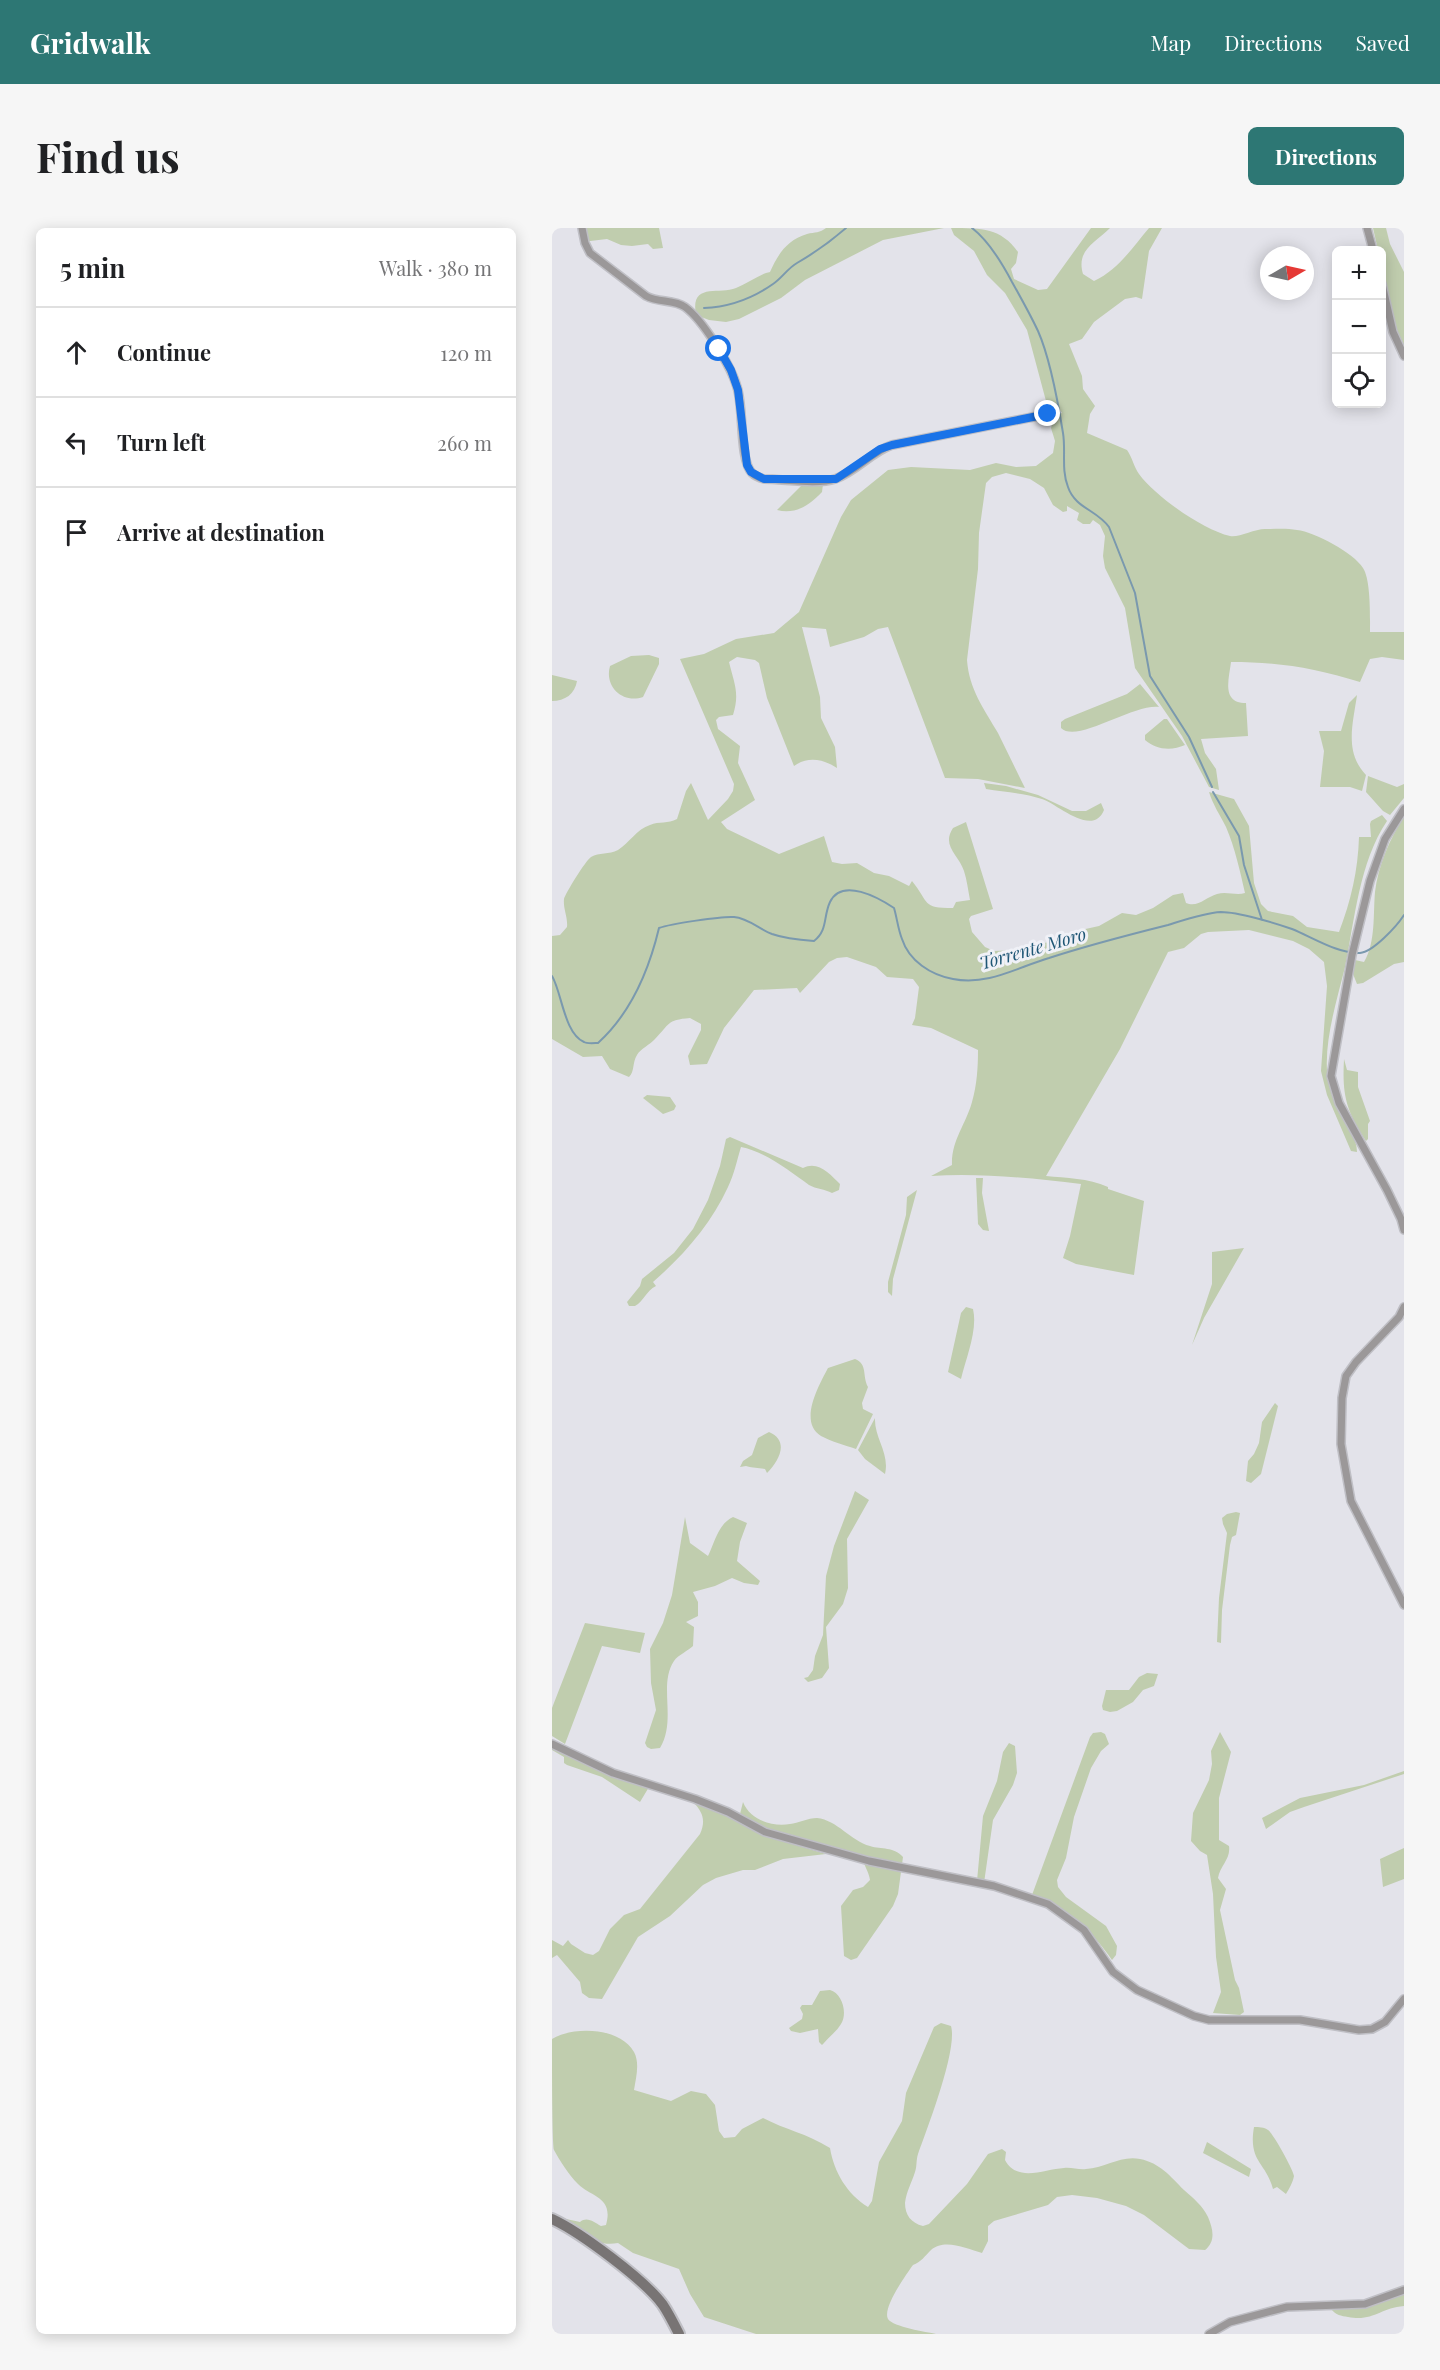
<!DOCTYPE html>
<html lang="en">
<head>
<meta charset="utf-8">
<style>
  body { margin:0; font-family:"Playfair Display",serif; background:#f6f6f6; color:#202124 }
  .controls { position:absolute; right:18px; top:18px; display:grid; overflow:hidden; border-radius:9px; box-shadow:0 3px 15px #0003 }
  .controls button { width:54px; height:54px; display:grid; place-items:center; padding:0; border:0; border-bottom:2px solid #e0e0e0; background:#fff; color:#202124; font:30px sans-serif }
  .compass { position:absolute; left:708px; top:18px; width:54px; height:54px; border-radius:50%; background:#fff; box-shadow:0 3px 15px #0003; rotate:81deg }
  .stop { position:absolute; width:18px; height:18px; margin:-14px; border:4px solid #1a73e8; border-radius:50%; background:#fff }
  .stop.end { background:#1a73e8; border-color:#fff; box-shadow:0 2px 6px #0008 }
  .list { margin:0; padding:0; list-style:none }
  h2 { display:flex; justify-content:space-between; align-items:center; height:78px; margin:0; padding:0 24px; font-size:26px }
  h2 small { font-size:20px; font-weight:400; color:#757577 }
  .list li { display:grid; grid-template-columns:39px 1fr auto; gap:18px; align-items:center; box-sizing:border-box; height:90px; padding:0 24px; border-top:2px solid #e0e0e0 }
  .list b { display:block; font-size:22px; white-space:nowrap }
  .list em { font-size:20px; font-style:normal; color:#757577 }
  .icon { flex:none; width:33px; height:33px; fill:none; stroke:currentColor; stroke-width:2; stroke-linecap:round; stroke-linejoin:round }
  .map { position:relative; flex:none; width:852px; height:2106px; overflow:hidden; border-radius:9px }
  header { display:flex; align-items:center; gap:36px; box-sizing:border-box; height:84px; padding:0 30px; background:#2d7774; color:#fff }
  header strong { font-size:28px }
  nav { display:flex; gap:33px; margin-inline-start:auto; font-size:21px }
  .intro { display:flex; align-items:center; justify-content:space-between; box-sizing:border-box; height:144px; padding:0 36px }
  h1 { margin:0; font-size:42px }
  .button { padding:15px 27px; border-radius:9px; background:#2d7774; color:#fff; font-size:21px; font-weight:700 }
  main { display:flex; gap:36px; padding:0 36px }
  aside { flex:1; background:#fff; border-radius:9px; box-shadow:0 3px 15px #0003 }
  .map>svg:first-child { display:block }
  .green { fill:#c0cdae }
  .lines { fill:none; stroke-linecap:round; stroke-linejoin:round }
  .stream { stroke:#7a99ae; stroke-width:2 }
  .street-casing { stroke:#bfbfc5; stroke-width:10 }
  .secondary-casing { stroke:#bfbfc5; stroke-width:14 }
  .street { stroke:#9b9899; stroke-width:7 }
  .secondary { stroke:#787474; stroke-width:10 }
  .route { stroke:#1a73e8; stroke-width:8 }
  .labels { text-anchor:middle; stroke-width:6; stroke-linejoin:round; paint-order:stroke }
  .water-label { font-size:18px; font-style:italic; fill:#1e5675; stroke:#f0f1f7 }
</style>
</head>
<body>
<header>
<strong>Gridwalk</strong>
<nav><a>Map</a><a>Directions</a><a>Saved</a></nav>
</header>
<div class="intro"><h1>Find us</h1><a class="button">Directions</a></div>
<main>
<aside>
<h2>5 min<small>Walk · 380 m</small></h2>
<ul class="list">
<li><svg class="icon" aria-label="ahead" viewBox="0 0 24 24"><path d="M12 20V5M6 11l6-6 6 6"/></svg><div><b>Continue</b></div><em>120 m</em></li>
<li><svg class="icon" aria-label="left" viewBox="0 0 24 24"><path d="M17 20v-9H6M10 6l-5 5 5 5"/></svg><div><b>Turn left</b></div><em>260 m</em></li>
<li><svg class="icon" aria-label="arrive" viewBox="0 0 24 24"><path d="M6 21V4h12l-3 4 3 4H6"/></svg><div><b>Arrive at destination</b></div></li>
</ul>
</aside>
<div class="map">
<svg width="852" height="2106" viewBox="0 0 852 2106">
  <rect width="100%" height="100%" fill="#e3e3ea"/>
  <path class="green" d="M31 0H107L111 20 101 21 96 16 80 18 69 17 55 11 30 14Z
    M274 0H392L331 12 253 52 229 70 187 91 174 94 157 92 144 87C138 54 166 67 184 60 194 56 204 49 214 45L218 44C226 26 235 12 255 6 263 4 268 5 274 0Z
    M399 0C430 0 449 0 466 24L464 35 459 41 462 51 486 62 495 61 539 0H558C543 15 524 22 531 46L542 53C566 42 580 20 597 0H610L597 23 590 71 584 69 573 71 542 94 530 111 517 116 530 148 531 161 543 178 538 186 535 205 575 222C580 229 582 239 587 246 603 268 651 302 678 308 686 310 702 301 713 301 723 301 735 300 745 302 763 304 802 325 811 340 819 352 818 389 818 404H852V432L830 429 818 431 808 454C762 440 727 434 679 434 677 451 669 475 694 475L696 508 649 511 653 525 664 541 667 562 657 559 630 508 583 440 573 380 553 340 551 328 553 308 548 297 541 292 538 296H531L525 292 527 285 515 278V283L511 284 501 277 492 260 478 251 454 245 440 249 434 255 427 305 426 341 415 432C417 461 432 481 446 505 455 523 464 542 473 560L426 551 393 550 336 399 326 401 312 409 278 419 274 401 250 399 268 469 269 490 283 519 285 540C271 531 256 528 242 538L215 470 207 435 203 432 185 429 177 434C182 455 188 465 181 487L167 489 164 492 166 501 188 518 186 535 203 572 169 594 175 601 227 626 272 608 280 634 290 636 305 635 322 645 337 648 357 658 360 653C378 675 369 680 401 680L404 674 418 672C416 662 415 652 412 643 407 627 389 618 401 600L414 594 441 681 419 688 417 691 420 704 433 719 442 723 467 722 485 716 505 713 529 702 547 698 570 685 584 687 601 680 621 667 631 665 634 675C646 680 654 669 665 666 675 663 684 668 693 665 688 643 683 620 674 599 668 587 661 577 657 564L682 571 697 598 702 655 709 676 716 683 741 688 755 699 787 704C799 673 806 642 807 609H819L818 596 819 593 830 587 835 593C807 635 803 691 793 739 785 772 773 809 775 843 776 858 782 875 789 887 795 900 805 909 805 924L799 923 775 867 769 843 775 758 772 734 757 721 741 713 697 702 656 704 649 706 632 720 616 724 568 821 494 948C514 950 536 950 556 959V961L592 973 582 1047 524 1036 511 1030 518 1008 529 956C479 950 429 945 379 948L400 937C399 913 414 896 420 874 425 857 426 839 426 822L379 800 360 797 363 790 367 759 361 751 335 749 324 739 295 729 285 730 277 734 248 765 245 760 202 762 172 800 155 836 138 837 136 828 149 802V796L138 790C114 792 118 796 103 811 98 817 89 820 85 827 80 835 83 843 77 849L58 841 50 828 31 829 0 811V708L8 707 15 699C16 689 11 681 12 671 13 666 34 632 39 629 47 624 57 627 66 622 77 615 85 601 98 597 107 593 116 596 125 591L134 563 139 555 156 592 176 571 181 563 182 556 128 431 152 426 184 411 222 405 247 384 289 289 299 272 336 242 359 239 418 242 444 235 464 239 484 238 501 225 503 213 499 200 503 187 510 185 508 182 500 185 494 173 475 102 453 65 435 47 422 23 402 7Z
    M821 0H834L838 16 852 44V119C841 97 830 46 830 22H826Z
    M251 256H271L270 264C258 277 243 287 225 282Z
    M97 427 107 430V436L91 469C71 476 52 459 58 438L79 428Z
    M0 447 25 453C23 466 13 473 0 473Z
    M588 456 607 479C580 476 525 516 509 500V494L513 491 575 466Z
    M805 467C801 496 792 524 814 547L810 563 798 559H768L772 523 767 503H789L797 475Z
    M612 491H615L633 517C620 523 604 522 593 512V507Z
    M816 548 845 559 852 556V570L838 587 831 583 814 564Z
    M432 555 454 558 486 567 520 583H534L549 575 552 582C541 610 504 575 490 571 472 565 452 564 434 561Z
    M852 589V734L842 736 811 755 805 756 801 746 803 732 812 734C824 714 821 686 823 664 826 638 838 610 852 589Z
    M792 831 795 842 806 844V859L818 893 816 896V911L814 913C794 883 790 867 792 831Z
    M95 867 118 869 124 878 122 882 111 886 91 870Z
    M178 909 251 940C266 932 278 946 288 956L287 962 280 965C273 961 264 961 257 957 239 944 212 923 189 919 185 932 182 947 176 959 159 996 132 1027 101 1054L104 1058C94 1063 92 1073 83 1078H77L75 1074 88 1058 90 1051 122 1025 141 1001 156 972 168 938 174 911Z
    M424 950H431L430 965 437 1003 431 1002 426 996Z
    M365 962 341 1051 340 1068 336 1064V1054L354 987 355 969Z
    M692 1020 652 1090 640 1117 660 1056V1024Z
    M414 1079 421 1081C426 1102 414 1130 409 1151L396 1144 409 1085Z
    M303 1131C316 1136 310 1148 316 1159L310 1175 311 1181 321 1186 304 1221C293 1217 280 1214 269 1208 246 1194 267 1157 276 1140Z
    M723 1175 726 1178 709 1246 699 1255 694 1253 696 1233 702 1226 707 1215 710 1194Z
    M323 1190C322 1210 338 1225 333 1246L313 1231 306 1222Z
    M217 1204C238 1213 227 1233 215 1245L213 1241C206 1240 202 1240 194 1238L188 1239 191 1233 200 1227 206 1210Z
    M303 1263 317 1272 295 1311 296 1360 291 1376 274 1399 277 1440 270 1450 256 1454 252 1450 256 1449 261 1442 263 1428 271 1407 274 1348 282 1318Z
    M684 1284 688 1285 684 1307 680 1309 678 1317 670 1382 669 1415 665 1414 667 1370 675 1305 671 1296 670 1290 675 1286Z
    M133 1289 138 1315 156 1328C163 1314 166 1296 181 1289L195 1295 188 1314 185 1333 208 1353 206 1357 192 1355 180 1350 163 1358 141 1364 146 1374V1388L134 1394 142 1399 141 1418C136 1423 126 1427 122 1433 106 1457 125 1492 108 1520L99 1521 95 1519 93 1515 104 1482 99 1455 98 1421 111 1395 120 1367Z
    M33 1395 93 1405 88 1425 50 1418 13 1516 0 1508V1480Z
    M595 1445 606 1446 602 1458 591 1462 581 1474 565 1483 558 1484 551 1482 550 1478 554 1462H577L587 1449Z
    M549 1504 553 1506 557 1516 549 1523 539 1540 522 1589 514 1630 505 1652 506 1659 514 1669 554 1698 565 1718 564 1727 560 1732C539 1701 515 1681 480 1667L538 1509 541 1505Z
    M668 1504 679 1524 667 1570V1612L677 1618C679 1631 668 1638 666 1650L674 1661 668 1682 683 1752 687 1760 692 1784 688 1787 661 1785 669 1764 664 1729 661 1666 655 1627 648 1623 639 1613 641 1585 657 1552 660 1536 659 1523Z
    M457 1515 463 1518 465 1545 461 1557 441 1592 432 1655 425 1653 431 1588 445 1553 451 1524Z
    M0 1517 97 1559 88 1574 50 1549 15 1537 12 1535V1529L0 1522Z
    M852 1543V1546L752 1579 738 1584 714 1601 710 1590 748 1570 812 1557Z
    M141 1574 178 1588 220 1610 274 1626 231 1631 203 1642H191L164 1650 151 1657 118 1688 86 1709 50 1771 37 1770 30 1765 28 1754 5 1727 0 1730V1712L11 1718 16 1712 19 1716 33 1725 41 1727 47 1723 58 1701 72 1687 88 1681 148 1606C154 1593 151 1584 141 1574Z
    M191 1574C198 1592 220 1599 238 1596 246 1595 256 1590 265 1590 285 1592 299 1613 318 1618 330 1622 341 1618 351 1629L346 1666 341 1678 305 1730 299 1732 292 1728 289 1678 301 1662 311 1659 318 1652C317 1643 310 1636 311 1627L217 1603 188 1586Z
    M852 1620V1651L831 1659 828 1631Z
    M278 1762C290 1765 296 1785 289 1796 285 1803 277 1809 272 1815L270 1817 267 1814 266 1801 248 1805 239 1803 237 1800 250 1791 251 1786 248 1780 250 1777H260L268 1763Z
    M389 1795 399 1798C406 1821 375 1901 366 1926 364 1932 365 1939 363 1944 360 1954 354 1964 353 1975 353 1987 359 1995 371 1998L377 1996 415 1956 436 1926 450 1921 454 1924 453 1932C465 1955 493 1941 512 1940 519 1939 527 1942 534 1941 553 1940 569 1927 588 1931 608 1935 618 1948 632 1962 642 1971 650 1977 656 1989 661 2001 664 2013 653 2022L637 2021 592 1987 574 1978 545 1970 520 1967 505 1969 496 1977 442 1993 436 1998V2013L430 2025C415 2021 393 2010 379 2022 373 2028 369 2034 361 2037 354 2047 330 2080 336 2091 341 2099 375 2104 384 2106H204L152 2089 138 2066 127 2041 81 2025 66 2015C42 2020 24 2001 5 1989L28 1994C35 1988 42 1994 49 1998L54 1997C62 1969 39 1969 26 1956 17 1947 8 1933 2 1922 0 1913 0 1828 0 1811 21 1798 68 1799 82 1824 88 1835 84 1850 82 1862L119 1873 139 1863 154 1866 163 1877 167 1903 172 1910 183 1909 190 1901 211 1890C234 1902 254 1905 278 1920 282 1944 295 1966 316 1979L320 1973 327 1934 350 1893 354 1865 382 1799Z
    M702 1899C707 1899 712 1899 716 1902 721 1905 742 1943 742 1948 741 1954 737 1961 734 1966L725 1959 721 1961C714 1934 696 1934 702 1899Z
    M655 1914 699 1941 697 1949 651 1925Z
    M852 2064V2078C828 2080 821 2094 796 2089 789 2088 784 2087 779 2081H807Z"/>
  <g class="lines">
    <path class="stream" d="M420 0C437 13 450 35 460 54 469 70 478 86 486 103 498 130 506 174 511 205 514 223 509 241 516 259 523 280 545 282 557 299L583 365 598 448 637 509 660 559
      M152 80C177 79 201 70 221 56 230 50 236 40 245 35 264 24 278 14 294 0
      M661 564 687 608 692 637 710 692
      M0 748C10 765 12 805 32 814 35 816 43 815 46 815 79 785 97 742 107 700 118 696 170 688 182 689 196 690 207 701 220 706 234 711 248 712 262 713 276 702 271 689 278 674 290 649 327 670 342 680 345 690 346 701 350 711 357 733 379 747 401 751 436 758 466 739 497 730 537 717 576 707 616 697 632 692 652 685 669 684 686 684 723 695 740 701 760 709 786 726 808 725 821 724 845 698 852 687"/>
    <g class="street-casing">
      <path id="street" d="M30 0 33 15 38 25 94 68C106 75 122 71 133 79 151 92 179 138 185 159 192 179 187 232 200 245 203 248 208 250 212 251 232 251 265 257 283 251 304 244 319 224 340 217L496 186
        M815 0 821 22
        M830 56 841 104 852 128
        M852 581 833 611 818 653 800 727 779 848 787 875 835 962 849 991 852 1002
        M852 1079 847 1089 804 1134 794 1148 790 1170 789 1216 799 1273 852 1377
        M0 1516 61 1545 143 1571 176 1584 213 1604 317 1633 442 1658 496 1676 532 1702 561 1744 585 1762 642 1788 657 1792H748L807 1802 820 1801 833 1794 852 1771
        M657 2106 678 2094 735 2079 813 2076 852 2062"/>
    </g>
    <g class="secondary-casing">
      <path id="secondary" d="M0 1991C28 2004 93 2052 111 2077 117 2086 122 2096 127 2106"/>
    </g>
    <use href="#street" class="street"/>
    <use href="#secondary" class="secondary"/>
  </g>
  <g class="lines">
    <path class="route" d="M167 121 179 142 186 162 195 237 199 244 212 251H284L328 221 340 217 496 186"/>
  </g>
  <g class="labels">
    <g class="water-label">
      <text transform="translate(481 721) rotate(-16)" y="6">Torrente Moro</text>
    </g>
  </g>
</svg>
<div class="controls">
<button>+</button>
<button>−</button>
<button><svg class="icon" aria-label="locate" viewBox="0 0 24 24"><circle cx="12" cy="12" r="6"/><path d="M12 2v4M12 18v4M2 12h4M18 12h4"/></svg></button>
</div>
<svg class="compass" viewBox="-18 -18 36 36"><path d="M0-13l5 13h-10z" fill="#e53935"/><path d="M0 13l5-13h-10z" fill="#757577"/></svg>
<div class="stop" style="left:167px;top:121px"></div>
<div class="stop end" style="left:496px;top:186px"></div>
</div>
</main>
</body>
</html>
